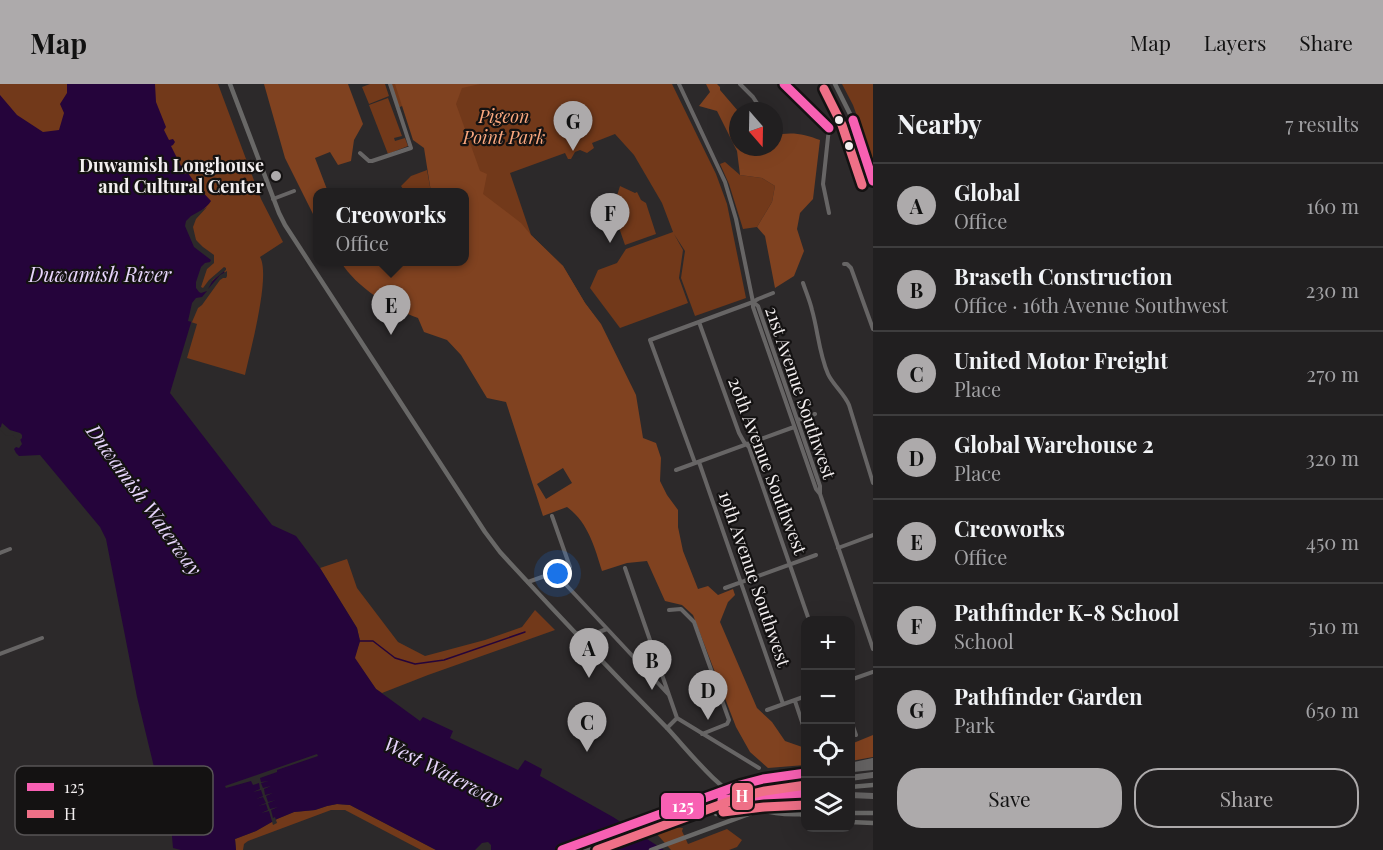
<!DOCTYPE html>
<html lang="en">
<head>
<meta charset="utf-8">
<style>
  body { margin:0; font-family:"Playfair Display",serif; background:#2d2c2d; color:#f1f3f6 }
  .controls { position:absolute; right:18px; bottom:18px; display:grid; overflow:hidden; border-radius:12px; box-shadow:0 6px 24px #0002 }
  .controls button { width:54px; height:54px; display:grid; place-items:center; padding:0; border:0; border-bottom:2px solid #3e3d3e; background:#211f20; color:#f1f3f6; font:30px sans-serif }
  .compass { position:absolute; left:729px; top:18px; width:54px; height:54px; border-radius:50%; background:#211f20; box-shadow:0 6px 24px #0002; rotate:160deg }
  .you { position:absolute; left:558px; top:490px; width:21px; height:21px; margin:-15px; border:4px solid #fff; border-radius:50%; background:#1a73e8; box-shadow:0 0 0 9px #1a73e833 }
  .badge { display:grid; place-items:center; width:39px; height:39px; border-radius:50%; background:#adaaab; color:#111; font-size:20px; font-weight:700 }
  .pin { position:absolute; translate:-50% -50px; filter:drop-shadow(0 2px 3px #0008) }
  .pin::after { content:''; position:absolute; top:32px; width:21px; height:18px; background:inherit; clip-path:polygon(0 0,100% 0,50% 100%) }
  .popup { position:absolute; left:313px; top:104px; width:156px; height:78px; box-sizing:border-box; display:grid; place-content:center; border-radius:12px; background:#211f20; filter:drop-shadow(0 2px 4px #0005); font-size:20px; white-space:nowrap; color:#a2a2a5 }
  .popup b { font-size:22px; color:#f1f3f6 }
  .popup::after { content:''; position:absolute; left:50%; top:100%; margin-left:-12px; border:12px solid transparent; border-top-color:#211f20 }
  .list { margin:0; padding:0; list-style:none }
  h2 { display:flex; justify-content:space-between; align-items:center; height:78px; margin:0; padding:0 24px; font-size:26px }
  h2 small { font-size:20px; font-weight:400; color:#a2a2a5 }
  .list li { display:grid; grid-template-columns:39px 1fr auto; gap:18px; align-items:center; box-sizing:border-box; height:84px; padding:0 24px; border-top:2px solid #3e3d3e }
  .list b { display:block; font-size:22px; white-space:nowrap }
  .list p { margin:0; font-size:20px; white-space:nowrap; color:#a2a2a5 }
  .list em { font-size:20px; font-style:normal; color:#a2a2a5 }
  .actions { display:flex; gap:12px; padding:18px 24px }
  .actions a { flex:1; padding:14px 0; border:2px solid #adaaab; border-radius:24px; text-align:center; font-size:21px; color:#adaaab }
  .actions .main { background:#adaaab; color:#111 }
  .icon { flex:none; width:33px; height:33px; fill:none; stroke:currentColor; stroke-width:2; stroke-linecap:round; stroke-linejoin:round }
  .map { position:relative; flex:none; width:873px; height:766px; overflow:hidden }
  header { display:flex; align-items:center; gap:36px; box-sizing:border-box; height:84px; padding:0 30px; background:#adaaab; color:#111 }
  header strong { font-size:28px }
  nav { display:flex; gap:33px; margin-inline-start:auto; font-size:21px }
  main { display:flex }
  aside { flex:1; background:#211f20 }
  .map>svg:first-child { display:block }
  .green { fill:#72391a }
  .forest { fill:#804220; fill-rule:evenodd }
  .water { fill:#25043b }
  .pier { fill:#2c292a }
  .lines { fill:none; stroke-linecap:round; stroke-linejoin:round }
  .stream { stroke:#25043b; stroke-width:1.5 }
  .street { stroke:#676565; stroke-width:4 }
  .secondary { stroke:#696867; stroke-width:4.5 }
  .highway { stroke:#646262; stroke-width:6 }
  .bus-1-casing { stroke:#141212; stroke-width:14 }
  .bus-2-casing { stroke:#141212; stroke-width:14 }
  .bus-1 { stroke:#f860b3; stroke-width:9 }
  .bus-2 { stroke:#ef7087; stroke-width:9 }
  .bus-dot { fill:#f3eff0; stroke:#141212; stroke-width:2 }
  .poi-dot { fill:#adaaab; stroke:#141212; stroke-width:2 }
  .labels { text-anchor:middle; stroke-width:4.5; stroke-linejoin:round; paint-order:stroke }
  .park-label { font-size:18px; font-style:italic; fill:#faa87f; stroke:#141212 }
  .poi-label { font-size:18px; font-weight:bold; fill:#f3eff0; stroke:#141212; text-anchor:end }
  .street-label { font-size:18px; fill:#f3eff0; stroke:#141212 }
  .water-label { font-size:20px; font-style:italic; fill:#e7d5fc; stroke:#141212 }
  .key { fill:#141212; stroke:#575455; stroke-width:1.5 }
  .key-label { font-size:16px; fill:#f3eff0 }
  .line-badge { stroke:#141212; stroke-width:2 }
  .badge-label { font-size:16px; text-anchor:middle; font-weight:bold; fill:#fff }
</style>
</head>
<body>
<header>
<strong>Map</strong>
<nav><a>Map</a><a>Layers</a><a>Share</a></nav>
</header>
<main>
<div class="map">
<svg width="873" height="766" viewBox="0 0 873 766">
  <rect width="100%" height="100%" fill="#2c292a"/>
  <path class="green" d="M0 0H98L107 86 0 45Z
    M132 0H218L261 115 283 158 260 173C271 191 250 268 245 291L187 274 197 240 191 238 205 205H200L195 156Z
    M370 0H385L389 12 369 20 362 3Z
    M388 0H672L716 90 727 120 746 214 695 232 681 194 685 167 674 150 683 166 679 194 688 219 620 244 590 204 598 186 617 179 626 165 673 148 662 119 634 71 615 50 592 59 594 64 587 69 580 66 575 68 571 75H568L565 69 510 89 531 151 563 182 585 219 596 234 532 247 444 6 397 24Z
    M842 0H873V76L853 21Z
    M388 14 402 52 394 54 395 57 405 54 408 62 388 70 369 21Z
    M725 78 740 91 762 94 775 102 772 118 757 143 743 145 729 100 720 80Z
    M427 86 431 108H405L401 102 411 92Z
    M620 102 635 109 637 108 641 116 646 119 656 150 625 161 616 135 618 134 612 116 616 115Z
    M347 475 357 504 398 558 425 572 485 556 522 543 535 526 555 546 428 591 382 609 376 605 354 574 360 557 357 544 320 484Z
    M337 720 350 721 436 766H421L345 726H331L248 757 244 760 243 766H236L235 755 256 747 277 735 294 728 315 726 327 722Z
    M671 743 683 744 682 747 688 760 727 745 742 756 737 763 729 766H671L656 749Z"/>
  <path class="forest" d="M264 0H348L363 40 354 56 351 77 338 81 330 68 315 74 328 108 318 109 317 138 285 74Z
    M395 0H480L462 4 456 20 480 87 487 90 483 110 521 139 531 151 563 182 585 219 601 240 636 311 643 354 656 359 661 374 660 397 667 411 678 426V443L683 467 698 505 708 502 718 511 733 505 735 511 728 518 720 538 757 624 772 638 785 657 805 664V681L768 684 750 668 736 643 693 531 682 521 665 517 647 477 627 479 602 487C595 464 588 438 567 423L543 432 506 318 487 314 461 271 447 256 424 248 418 234C390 224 356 203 341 178H464V109L431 108 424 64 413 56ZM563 384 572 399 546 415 537 400Z
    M706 0H717L720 3V6L738 27V63H774V52C790 47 804 50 820 56L813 115 800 129 797 145 804 167 794 192 775 204 765 152 757 143 772 118 775 102 762 94 740 91 737 67 717 27 699 22 710 8Z
    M873 651V673L851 677V660Z"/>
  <path class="water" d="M67 0H155L156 18 166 43 164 46 169 56 173 55 175 58 173 61 171 62 185 90 188 89 197 102 211 117C206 125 199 127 193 134 183 148 205 167 214 175L206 184 199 201 203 206 224 186 225 191 220 193 196 222 170 309 272 441 296 452 320 484 357 544 360 557 355 574 376 605 420 637 423 633 453 647 450 654 518 686 525 676 542 685 540 692 613 733 664 766H491V761L488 758 482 759 475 766H436L350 721 337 720 327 722 315 726 294 728 277 735 256 747 235 755 236 766H181L173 764 166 682 154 683 137 613 106 455 100 443 40 371 19 372 16 369 14 365 16 363 19 364 22 360 20 355 0 343V11L17 31 43 48 59 46 64 29 60 20 67 9Z"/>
  <path class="pier" d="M207 123 196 135 193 143 196 156 203 163 214 171V179L207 185 201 203 203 204 209 196 224 183 226 184V186L213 196 208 205 220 191 227 187V192L226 194H223L220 196 202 221 198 224 192 238 188 237 192 219 196 214 202 213 207 207 201 209 199 208 196 204V198L201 183 205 179 210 178 211 176 194 163 185 142 186 137 191 132Z
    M2 339 10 346 20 349 22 351V354L20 356H17L13 351 7 352 0 346Z
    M317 670 318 672 277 686V688L260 694 261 698 269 697 261 699 263 704 271 702 264 705 265 711 273 709 266 712 268 718 276 716 268 719 270 725 278 723 271 726 273 734 275 733 277 739 273 741 269 727 261 729 268 726 266 720 258 722 266 719 263 713 256 715 263 712 261 706 253 708 260 705 259 699 253 701 251 697 226 704 225 702Z"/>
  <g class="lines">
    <path class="stream" d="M360 557H373L395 574 415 580 444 576 525 548"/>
    <path class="street" d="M679 0 725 98 736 135 753 218V223L816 405 820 410 873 565
      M740 0 753 13 762 27
      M360 69 369 77H372L411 64 390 0
      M273 115 294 107
      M829 129 823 100 829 44
      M844 180H847L851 184 873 245
      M803 199C806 208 810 217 812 226 818 247 819 269 828 290 833 301 844 309 849 321L873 399
      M753 218 758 222 820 402V410
      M699 238 739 349 744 358 749 363 809 536
      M798 336 815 330
      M699 378 783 620
      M695 379 650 256 753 218 758 215 773 209
      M676 386 794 343
      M838 464 873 451
      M0 469 10 465
      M625 484 677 634
      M555 489 669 611
      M528 498 570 483 552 432
      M725 504 816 471
      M669 526 681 525 694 538 729 636 727 640 702 650
      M580 555 607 545
      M0 570 42 554
      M850 596 873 588
      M795 617 805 647
      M767 626 806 612
      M677 634 759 684
      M850 634 856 651
      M667 644 677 634"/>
    <path class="secondary" d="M230 0 279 129 285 141 485 448 500 468C555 528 611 587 668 645 691 670 717 704 748 720 766 730 785 731 806 730
      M784 0 829 44 853 36
      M835 0 853 36 873 97
      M850 703 873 701
      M789 715 795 726 806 734
      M850 729H873
      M716 730 741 716
      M850 738 873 739
      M651 766 789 715 803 711"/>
    <path class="highway" d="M850 682 873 677
      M853 685 873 683
      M850 694 873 691
      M850 711 873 712
      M737 714 763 711 806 709
      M562 766 740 701 763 695 806 689
      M585 766 738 711 772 703 806 698"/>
    <g class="bus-1-casing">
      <path id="bus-1" d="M784 0 829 44
        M853 36 873 97
        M722 716 763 711 806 709
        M562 766 740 701 763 695 806 689"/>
    </g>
    <g class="bus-2-casing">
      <path id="bus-2" d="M824 5 842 41 862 101
        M723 728 764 723 806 721
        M597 766 744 712 765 707 806 701"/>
    </g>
    <use href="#bus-1" class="bus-1"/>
    <use href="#bus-2" class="bus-2"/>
  </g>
  <g class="bus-dot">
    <circle cx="839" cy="36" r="5"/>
    <circle cx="849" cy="62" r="5"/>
  </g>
  <circle class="poi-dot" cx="276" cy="92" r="6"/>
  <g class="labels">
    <g class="park-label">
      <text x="504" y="39">Pigeon<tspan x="504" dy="21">Point Park</tspan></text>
    </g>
    <g class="poi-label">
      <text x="264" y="88">Duwamish Longhouse<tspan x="264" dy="21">and Cultural Center</tspan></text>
    </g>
    <g class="street-label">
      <text transform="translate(800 309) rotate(71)" y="6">21st Avenue Southwest</text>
      <text transform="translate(767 382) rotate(69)" y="6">20th Avenue Southwest</text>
      <text transform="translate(754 495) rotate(71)" y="6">19th Avenue Southwest</text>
    </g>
    <g class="water-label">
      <text x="100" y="198">Duwamish River</text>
      <text transform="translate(144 416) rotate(54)" y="7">Duwamish Waterway</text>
      <text transform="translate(443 688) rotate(27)" y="7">West Waterway</text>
    </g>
  </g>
  <rect x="15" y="682" width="198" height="69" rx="9" class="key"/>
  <rect x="27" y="699" width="27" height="8" fill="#f860b3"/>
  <rect x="27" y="726" width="27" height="8" fill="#ef7087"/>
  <g class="key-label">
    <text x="64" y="709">125</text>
    <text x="64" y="736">H</text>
  </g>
  <g class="line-badge">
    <rect x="731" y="698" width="23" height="29" rx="6" fill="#ef7087"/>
    <rect x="660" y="708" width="45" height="28" rx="6" fill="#f860b3"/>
  </g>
  <g class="badge-label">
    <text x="742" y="718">H</text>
    <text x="683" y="728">125</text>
  </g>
</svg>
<div class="controls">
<button>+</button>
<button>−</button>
<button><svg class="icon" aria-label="locate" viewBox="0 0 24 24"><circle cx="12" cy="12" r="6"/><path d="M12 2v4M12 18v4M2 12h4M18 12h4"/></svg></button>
<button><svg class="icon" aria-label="layers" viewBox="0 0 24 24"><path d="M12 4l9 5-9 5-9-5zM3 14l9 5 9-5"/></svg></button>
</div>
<svg class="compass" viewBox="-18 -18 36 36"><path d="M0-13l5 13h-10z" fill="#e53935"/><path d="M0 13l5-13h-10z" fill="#a2a2a5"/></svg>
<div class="you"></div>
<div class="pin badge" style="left:589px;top:594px">A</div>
<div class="pin badge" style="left:652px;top:606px">B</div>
<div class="pin badge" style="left:587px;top:668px">C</div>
<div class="pin badge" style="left:708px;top:636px">D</div>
<div class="pin badge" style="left:391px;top:251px">E</div>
<div class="popup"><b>Creoworks</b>Office</div>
<div class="pin badge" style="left:610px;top:159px">F</div>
<div class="pin badge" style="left:573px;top:67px">G</div>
</div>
<aside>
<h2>Nearby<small>7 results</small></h2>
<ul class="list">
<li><span class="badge">A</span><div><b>Global</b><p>Office</p></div><em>160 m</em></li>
<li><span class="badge">B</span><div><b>Braseth Construction</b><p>Office · 16th Avenue Southwest</p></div><em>230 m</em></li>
<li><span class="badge">C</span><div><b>United Motor Freight</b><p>Place</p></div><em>270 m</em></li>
<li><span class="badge">D</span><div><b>Global Warehouse 2</b><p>Place</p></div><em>320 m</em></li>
<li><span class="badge">E</span><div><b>Creoworks</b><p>Office</p></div><em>450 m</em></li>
<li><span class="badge">F</span><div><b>Pathfinder K-8 School</b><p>School</p></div><em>510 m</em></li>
<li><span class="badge">G</span><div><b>Pathfinder Garden</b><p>Park</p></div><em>650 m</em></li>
</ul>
<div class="actions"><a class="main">Save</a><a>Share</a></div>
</aside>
</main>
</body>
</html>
